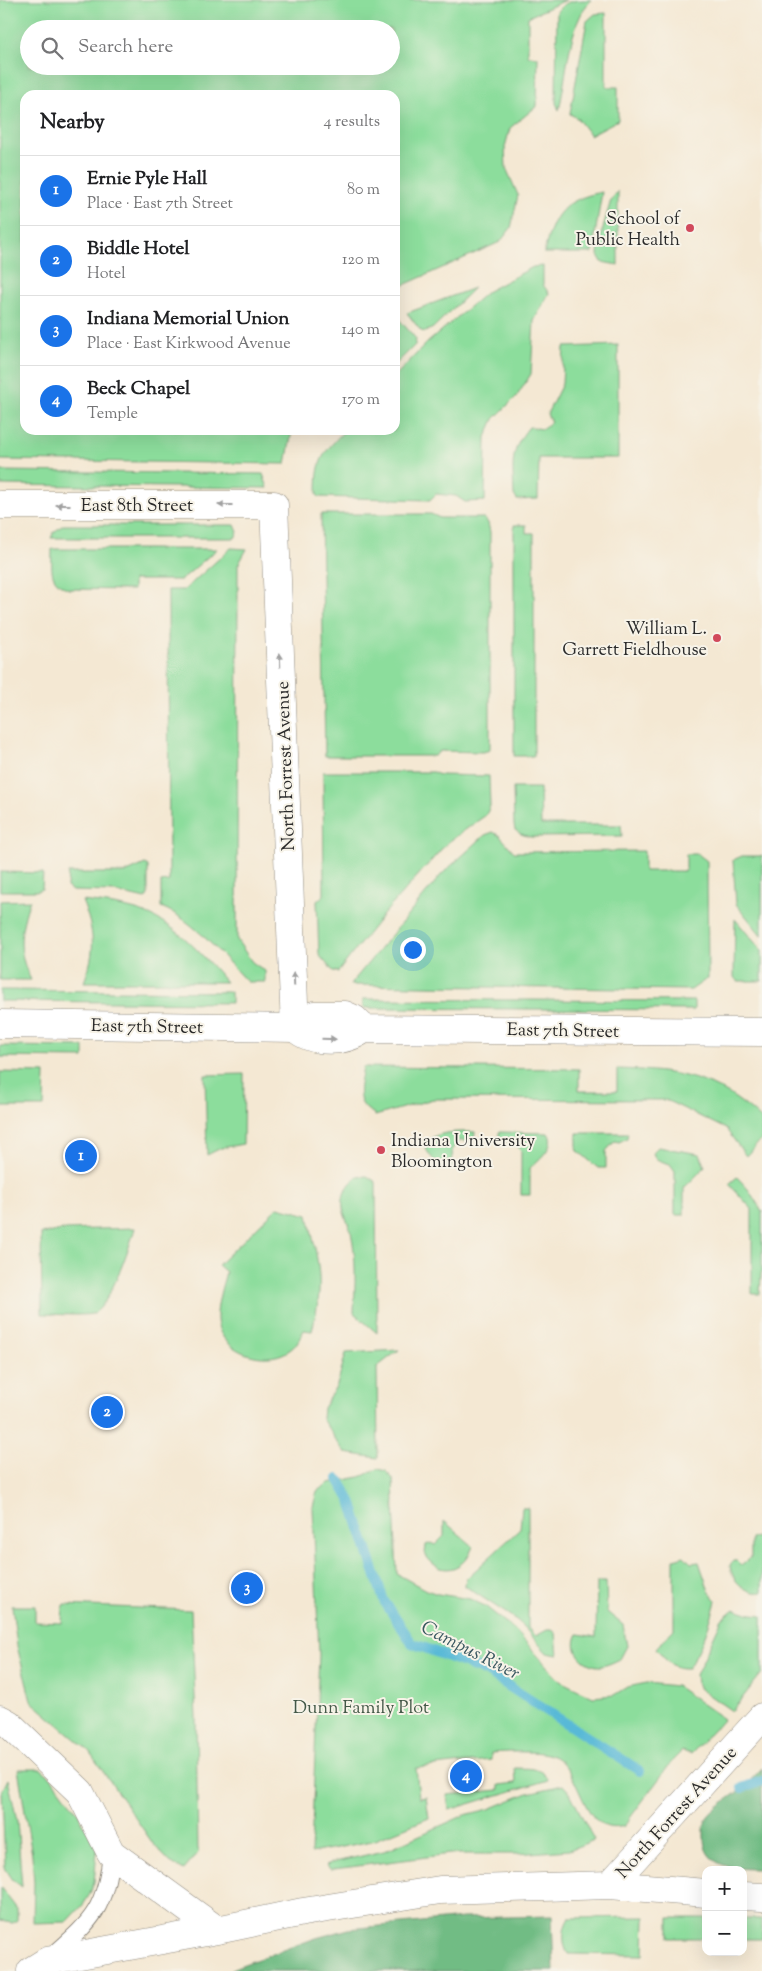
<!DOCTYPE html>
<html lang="en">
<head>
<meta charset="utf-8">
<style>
  body { margin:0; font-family:"Sorts Mill Goudy",serif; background:#f2f2f2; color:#202124 }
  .controls { position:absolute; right:15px; bottom:15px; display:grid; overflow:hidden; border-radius:10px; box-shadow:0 5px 20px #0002 }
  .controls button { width:45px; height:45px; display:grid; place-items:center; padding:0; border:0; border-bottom:1px solid #e0e0e0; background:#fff; color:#202124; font:25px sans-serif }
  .you { position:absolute; left:412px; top:949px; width:18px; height:18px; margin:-12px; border:4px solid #fff; border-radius:50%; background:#1a73e8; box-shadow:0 0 0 8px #1a73e833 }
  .badge { display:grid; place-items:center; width:32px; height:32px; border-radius:50%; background:#1a73e8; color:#fff; font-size:16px; font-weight:700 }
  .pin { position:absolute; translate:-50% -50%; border:2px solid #fff; box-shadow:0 1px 5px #0006 }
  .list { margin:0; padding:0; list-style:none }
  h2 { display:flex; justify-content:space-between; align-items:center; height:65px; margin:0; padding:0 20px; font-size:21px }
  h2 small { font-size:16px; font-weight:400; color:#757577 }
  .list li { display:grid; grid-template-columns:32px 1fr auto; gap:15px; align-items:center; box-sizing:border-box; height:70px; padding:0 20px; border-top:1px solid #e0e0e0 }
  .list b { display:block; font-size:19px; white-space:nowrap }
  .list p { margin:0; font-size:16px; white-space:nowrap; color:#757577 }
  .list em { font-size:16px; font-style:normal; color:#757577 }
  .icon { flex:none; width:28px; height:28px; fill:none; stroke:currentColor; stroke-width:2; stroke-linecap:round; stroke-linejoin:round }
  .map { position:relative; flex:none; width:762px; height:1971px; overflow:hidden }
  .search { position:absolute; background:#fff; box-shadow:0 5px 20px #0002; left:20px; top:20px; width:380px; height:55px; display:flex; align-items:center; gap:12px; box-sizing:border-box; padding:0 18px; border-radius:28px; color:#757577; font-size:19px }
  .panel { position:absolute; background:#fff; box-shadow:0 5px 20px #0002; left:20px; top:90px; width:380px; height:345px; border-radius:15px }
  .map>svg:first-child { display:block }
  .green { fill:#8cdd9c; stroke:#5c8464; fill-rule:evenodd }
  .forest { fill:#71bc84; stroke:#4e7458 }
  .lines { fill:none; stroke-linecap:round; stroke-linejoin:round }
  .stream { stroke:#58b9d7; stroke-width:10 }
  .service-casing { stroke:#908a7f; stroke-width:18 }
  .minor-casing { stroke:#908a7f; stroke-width:29 }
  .tertiary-casing { stroke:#908a7f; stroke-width:29 }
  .service { stroke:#fff; stroke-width:16 }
  .minor { stroke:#fff; stroke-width:28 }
  .tertiary { stroke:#fff; stroke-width:28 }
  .oneway { fill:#a0a0a0 }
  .poi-dot { fill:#d1495b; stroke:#f7f3e8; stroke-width:2 }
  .labels { text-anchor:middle; stroke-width:4; stroke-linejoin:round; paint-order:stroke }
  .poi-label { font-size:18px; fill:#2b2b2b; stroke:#f7f3e8; text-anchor:end }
  .street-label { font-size:18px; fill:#2b2b2b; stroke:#f7f3e8 }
  .park-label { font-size:18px; fill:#435847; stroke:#f7f3e8 }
  .water-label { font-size:19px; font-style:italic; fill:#38565f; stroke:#f7f3e8 }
</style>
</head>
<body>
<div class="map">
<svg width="762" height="1971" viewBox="0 0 762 1971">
  <rect width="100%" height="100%" fill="#f7f3e8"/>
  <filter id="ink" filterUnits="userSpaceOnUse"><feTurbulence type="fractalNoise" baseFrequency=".02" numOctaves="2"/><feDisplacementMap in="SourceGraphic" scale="10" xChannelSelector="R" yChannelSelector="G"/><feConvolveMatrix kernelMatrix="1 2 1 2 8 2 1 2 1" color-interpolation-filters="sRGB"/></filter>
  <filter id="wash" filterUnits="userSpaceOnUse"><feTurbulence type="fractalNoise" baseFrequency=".0096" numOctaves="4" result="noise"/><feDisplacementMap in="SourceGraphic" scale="20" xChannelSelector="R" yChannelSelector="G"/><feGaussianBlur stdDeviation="1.12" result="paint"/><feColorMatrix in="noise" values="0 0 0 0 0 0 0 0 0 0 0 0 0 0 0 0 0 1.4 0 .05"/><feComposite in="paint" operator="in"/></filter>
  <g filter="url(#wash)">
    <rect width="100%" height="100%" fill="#f4e8d3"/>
    <path class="green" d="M0 0H566L528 17V56L538 57 537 106 510 128 505 147 506 168 518 195 511 228 500 242 395 289V95H25V430H292L286 464 0 460ZM29 29H391V66H29Z
      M591 0C568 24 567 77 559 110L556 103 557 12C564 0 576 0 591 0Z
      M606 13V87H618V120L590 135 577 118 570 114 587 21 595 14Z
      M618 191V265L602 262 598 255 599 242 611 200Z
      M602 192 592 253H544C553 214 563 200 602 192Z
      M543 266V285L549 293 534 321 531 374 517 396 494 419 486 437 485 501 465 502 456 496 436 494 430 500 319 497 317 495C317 459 321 456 345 430H395V376L427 343 488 291 533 267Z
      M474 288 433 328 425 332 421 331 407 313Z
      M397 317 416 339 415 345 395 365V318Z
      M618 345V458H539L538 499 517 500 514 495C513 466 509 451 529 427L543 429 551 422 547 414 562 384 564 347Z
      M0 471 263 474 268 488 0 485Z
      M321 514H431L440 518H484L488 523 490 532V750L483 752 440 751 434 756H325Z
      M63 525H235L238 532 235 538H51L54 532Z
      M514 525H526V533H534V756H514Z
      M231 548 247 549 238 565 237 940 252 962 265 971V982H247C223 957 193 919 161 907V882L169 881 168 590H184Z
      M52 549H217L181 580H133V590L69 589C48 581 52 569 52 549Z
      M323 772H433L439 775 489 776 490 806 486 815 447 843 382 916 338 972 333 971 319 955 317 901 324 895Z
      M513 788H540L541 825H621L622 836 530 837 521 834 515 830 514 825Z
      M493 832 500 836 514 852 644 851V871H686V854H698L707 861 708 978 691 990 350 985 442 874 485 835Z
      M742 856H762V936L736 904 733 860Z
      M145 864 148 866V895L145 899 115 892 72 891 67 887 68 873H125Z
      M0 872 43 873 42 889 36 891H0Z
      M30 900C20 929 16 951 31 980H0V901Z
      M82 901C101 903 118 905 136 910 174 921 202 954 226 982H84C96 951 95 932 82 901Z
      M735 919 762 951V981H737L734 977Z
      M0 990 231 992V1003L0 1001Z
      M363 999 694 1001V1010L363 1008Z
      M0 1046 84 1047V1058L0 1057Z
      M363 1067 579 1069V1091H617V1069C678 1071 716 1076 762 1120V1139L746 1156 726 1129 666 1100 433 1099 375 1116V1114C353 1105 360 1086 363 1067Z
      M0 1072 45 1073 44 1107H0Z
      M244 1074 243 1144 221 1148 207 1155 205 1075Z
      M475 1132 474 1139 468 1142 461 1140 452 1149 453 1167C439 1167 430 1159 425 1146 431 1130 460 1132 475 1132Z
      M499 1132 548 1133C557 1146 539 1159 530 1168V1195H521V1150L512 1139 507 1142 502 1141 499 1137Z
      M577 1133H628L627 1138 619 1142 615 1141 606 1151V1168H598L577 1150Z
      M658 1147 700 1154 705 1167 684 1188V1215H675V1171L670 1164C662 1161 654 1161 653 1152Z
      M367 1176 376 1182 377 1333 354 1313C355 1285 357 1260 351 1232 348 1221 341 1211 343 1199 344 1190 350 1183 357 1177Z
      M737 1177 748 1189 762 1211V1272L761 1273 760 1294H752V1209L729 1184Z
      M278 1207 308 1215C313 1240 321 1267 319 1293 318 1305 315 1318 312 1331L304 1330C300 1337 297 1345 291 1349 270 1366 228 1355 219 1329 213 1315 222 1287 226 1272L218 1265Z
      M135 1228C130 1245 109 1309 92 1314 83 1316 53 1314 42 1314L41 1234 63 1230Z
      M399 1350 377 1367 378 1458 345 1453 322 1419 323 1408 337 1385 346 1353Z
      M378 1469 386 1471 393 1479 397 1574 426 1590 438 1594 470 1599 485 1606 515 1630 560 1681 593 1697 614 1695 627 1687 647 1683 676 1686 724 1719 691 1754 682 1751 673 1760 624 1826C581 1839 583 1769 553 1756 541 1750 504 1752 491 1753V1760L416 1768 419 1798 426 1797 429 1818 372 1841 311 1853 319 1655 313 1507 317 1491 329 1483 360 1477Z
      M522 1508H528V1628L536 1636 547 1630H552L556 1633 558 1655 547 1653 518 1621 465 1586 466 1579 520 1529Z
      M444 1521 473 1546C465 1570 440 1579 425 1554L426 1545 431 1543 435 1545 444 1536Z
      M759 1537 762 1540V1592C746 1595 731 1580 730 1565L733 1561H737L741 1565 751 1557V1538Z
      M684 1556 691 1563 699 1562 709 1591 716 1601C710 1624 702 1647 688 1668 671 1669 666 1660 656 1648L674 1629V1559Z
      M597 1582H606L607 1612 623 1625 627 1646 620 1659C614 1662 608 1665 601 1666 584 1667 569 1650 578 1634L596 1637Z
      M63 1605 191 1610 196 1718 198 1853 184 1870 170 1862 154 1845 89 1751 31 1701 17 1646 12 1606H35V1622L62 1623Z
      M734 1609 751 1614 762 1615V1673L732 1711 700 1689 697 1685 696 1675 722 1619Z
      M515 1768C528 1769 542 1766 548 1780L449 1810 447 1795 499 1790V1785L516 1783Z
      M18 1769H41L51 1777 78 1813 97 1851 94 1882 90 1894 83 1905 67 1922 33 1923 34 1882 32 1855Z
      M8 1779 17 1821 22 1887 13 1880 5 1868 2 1791Z
      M563 1785 570 1793 594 1840 569 1850 516 1854H450L334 1869H330L326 1865 331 1863 384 1851 465 1815 489 1809 528 1793Z
      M0 1887 17 1909V1920L13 1923 0 1921Z
      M645 1917 644 1955 568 1954C562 1944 562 1928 569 1918Z
      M669 1918H706V1938H669Z
      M743 1919H762V1939H743Z"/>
    <path class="forest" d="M762 1768V1869C737 1869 703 1869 704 1836 704 1828 704 1820 710 1814 718 1805 730 1798 740 1790 748 1783 755 1776 762 1768Z
      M552 1916 554 1971H231L236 1967 316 1938 349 1929 463 1918Z"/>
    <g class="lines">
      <path class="stream" d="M338 1479 351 1501 384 1601 412 1643 485 1671 640 1771
        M742 1788 762 1781"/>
    </g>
  </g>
  <g filter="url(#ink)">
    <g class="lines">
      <g class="service-casing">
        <path id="service" d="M51 1957C91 1921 106 1910 111 1853"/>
      </g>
      <g class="minor-casing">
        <path id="minor" d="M0 505H274L295 1028
          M295 1028C313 1044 345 1043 364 1029L762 1032
          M295 1028 307 1018 314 1015H345L354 1019 364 1029
          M0 1719 9 1724 80 1792 111 1853 217 1930
          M610 1885 762 1717
          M743 1896 762 1897
          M31 1971 47 1961 217 1930 303 1912 440 1890 610 1885 706 1893"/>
      </g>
      <g class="tertiary-casing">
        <path id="tertiary" d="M0 1024 295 1028"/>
      </g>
      <use href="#service" class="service"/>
      <use href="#minor" class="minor"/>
      <use href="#tertiary" class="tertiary"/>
    </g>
    <defs><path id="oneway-solid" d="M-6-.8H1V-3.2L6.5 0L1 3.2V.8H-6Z" transform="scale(1.25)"/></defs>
    <g class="oneway">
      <use href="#oneway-solid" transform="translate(63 505) rotate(180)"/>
      <use href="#oneway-solid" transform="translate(225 505) rotate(180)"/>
      <use href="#oneway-solid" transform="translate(280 660) rotate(-92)"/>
      <use href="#oneway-solid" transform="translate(294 979) rotate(-92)"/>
      <use href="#oneway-solid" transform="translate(329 1039) rotate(1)"/>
    </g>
  </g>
  <g class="poi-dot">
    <circle cx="690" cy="228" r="5"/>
    <circle cx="717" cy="638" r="5"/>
    <circle cx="381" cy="1150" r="5"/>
  </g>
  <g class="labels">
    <g class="poi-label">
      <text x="680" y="224">School of<tspan x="680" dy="21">Public Health</tspan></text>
      <text x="707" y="634">William L.<tspan x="707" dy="21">Garrett Fieldhouse</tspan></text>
      <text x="391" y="1146" text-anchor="start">Indiana University<tspan x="391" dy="21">Bloomington</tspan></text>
    </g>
    <g class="street-label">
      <text x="137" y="511">East 8th Street</text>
      <text transform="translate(285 766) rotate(-92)" y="6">North Forrest Avenue</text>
      <text transform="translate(147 1026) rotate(1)" y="6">East 7th Street</text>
      <text transform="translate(563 1030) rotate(1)" y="6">East 7th Street</text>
      <text transform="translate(676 1812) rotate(-48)" y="6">North Forrest Avenue</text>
    </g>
    <g class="park-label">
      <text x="361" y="1713">Dunn Family Plot</text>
    </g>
    <g class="water-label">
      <text transform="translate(471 1649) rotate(27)" y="7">Campus River</text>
    </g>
  </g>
</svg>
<div class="controls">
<button>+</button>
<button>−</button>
</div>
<div class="you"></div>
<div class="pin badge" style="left:81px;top:1156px">1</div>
<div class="pin badge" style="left:107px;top:1412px">2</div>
<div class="pin badge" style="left:247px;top:1588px">3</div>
<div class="pin badge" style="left:466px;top:1776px">4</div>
<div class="search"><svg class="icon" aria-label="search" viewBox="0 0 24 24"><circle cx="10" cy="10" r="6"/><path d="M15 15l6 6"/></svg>Search here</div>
<section class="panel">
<h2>Nearby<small>4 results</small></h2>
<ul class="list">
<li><span class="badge">1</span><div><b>Ernie Pyle Hall</b><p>Place · East 7th Street</p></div><em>80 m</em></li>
<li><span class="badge">2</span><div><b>Biddle Hotel</b><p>Hotel</p></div><em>120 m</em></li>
<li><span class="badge">3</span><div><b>Indiana Memorial Union</b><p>Place · East Kirkwood Avenue</p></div><em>140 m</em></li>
<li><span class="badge">4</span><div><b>Beck Chapel</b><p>Temple</p></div><em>170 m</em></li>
</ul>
</section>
</div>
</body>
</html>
